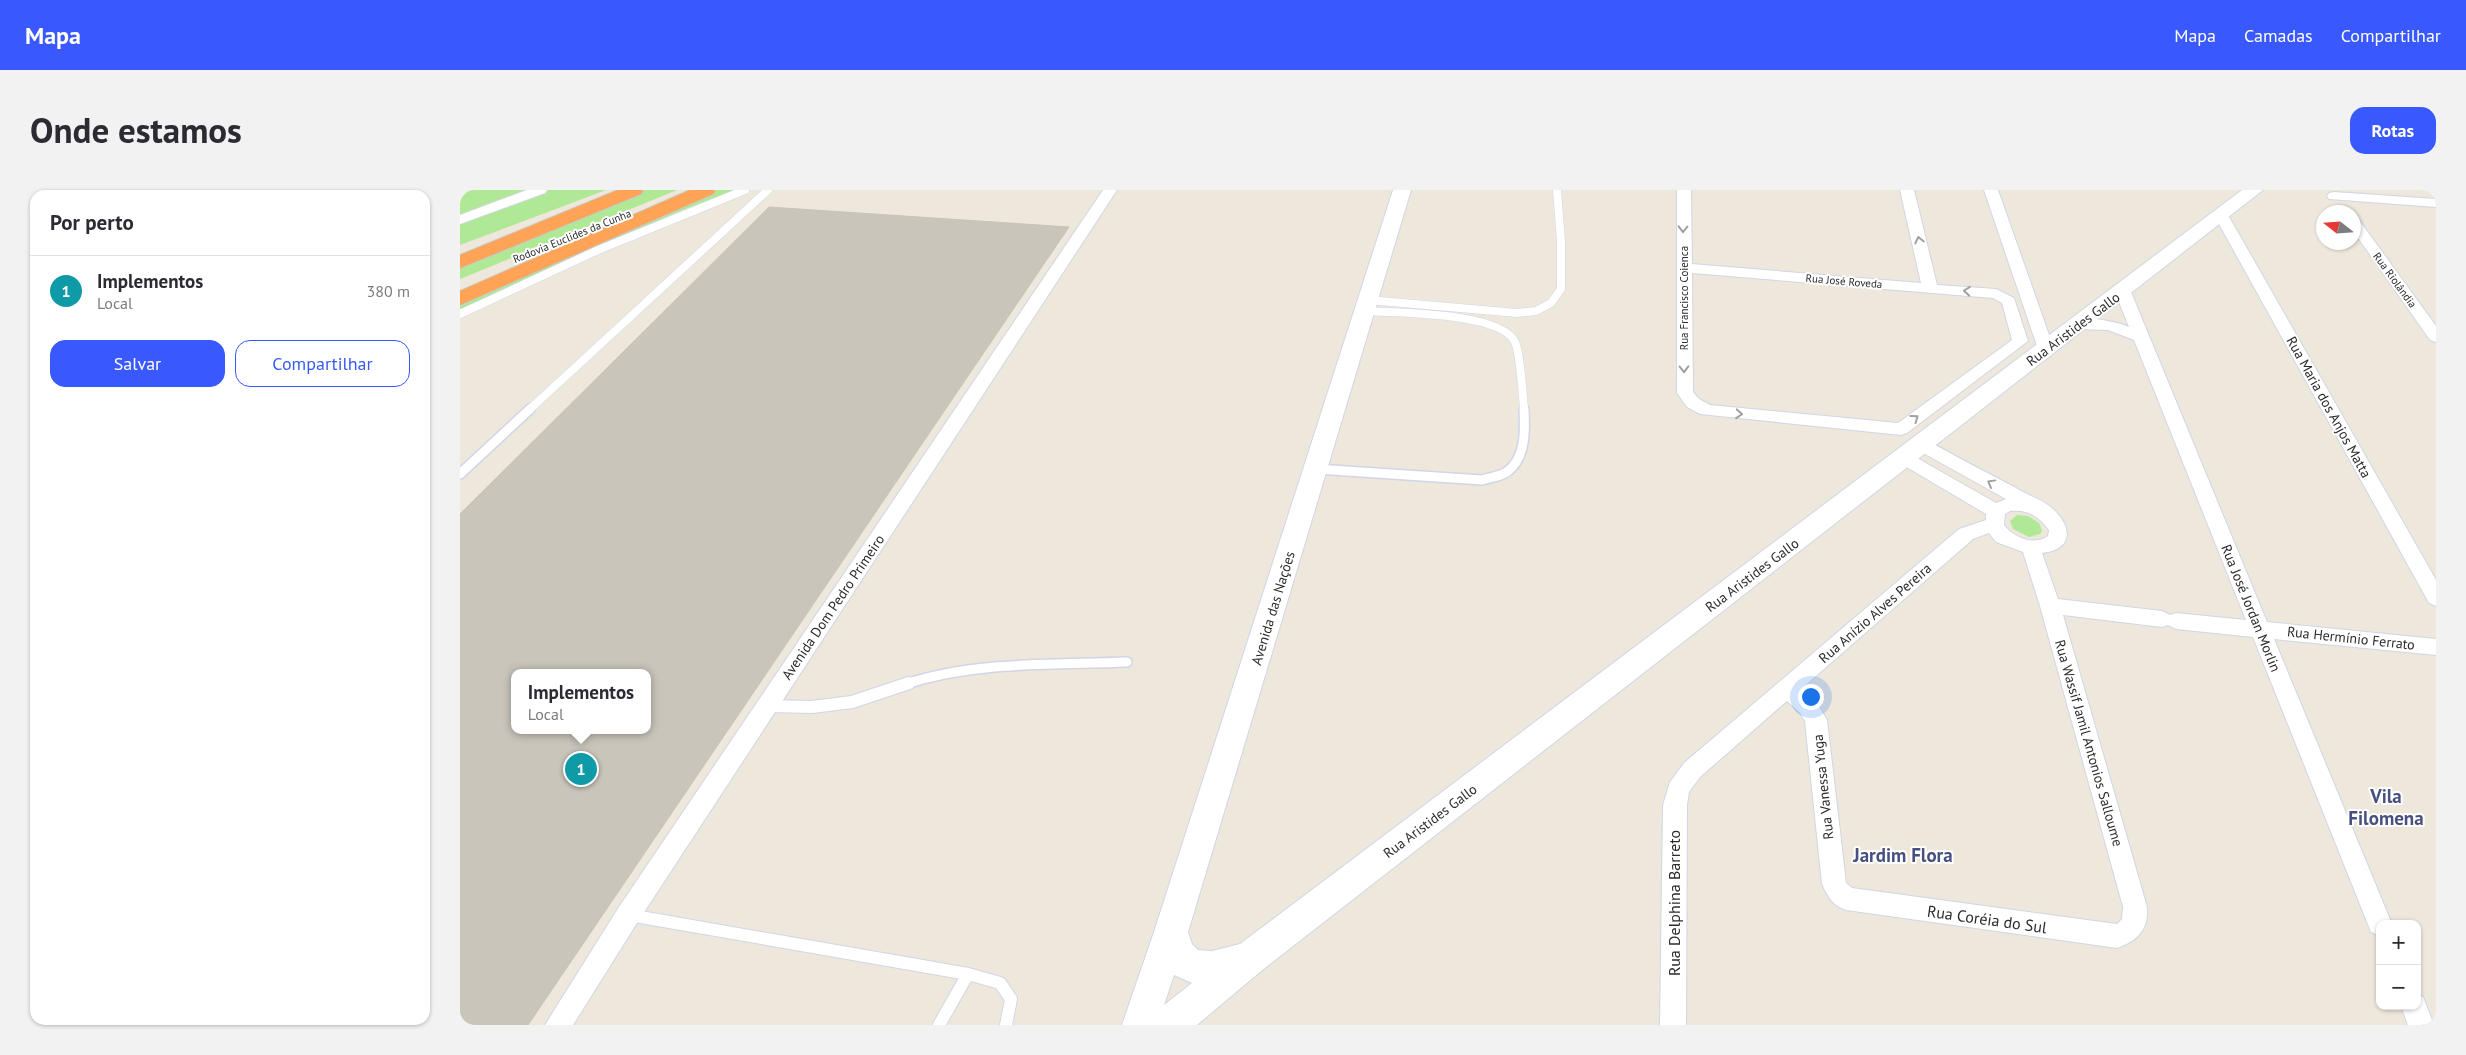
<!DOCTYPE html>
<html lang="pt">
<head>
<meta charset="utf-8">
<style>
  body { margin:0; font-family:"PT Sans",sans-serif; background:#f2f2f3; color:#2b2b33 }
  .controls { position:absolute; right:15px; bottom:15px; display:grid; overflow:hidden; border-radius:10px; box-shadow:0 1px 4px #0004 }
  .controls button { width:45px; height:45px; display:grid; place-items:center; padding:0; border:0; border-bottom:1px solid #e1e1e2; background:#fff; color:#2b2b33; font:25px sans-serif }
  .compass { position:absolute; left:1856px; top:15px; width:45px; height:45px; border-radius:50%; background:#fff; box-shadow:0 1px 4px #0004; rotate:287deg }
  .you { position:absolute; left:1350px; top:506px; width:18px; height:18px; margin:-12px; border:4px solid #fff; border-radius:50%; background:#1a73e8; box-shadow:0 0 0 8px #1a73e833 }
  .badge { display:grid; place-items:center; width:32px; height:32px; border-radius:50%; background:#3959ff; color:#fff; font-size:16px; font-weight:700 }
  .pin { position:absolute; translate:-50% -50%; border:2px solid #fff; box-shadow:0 1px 5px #0006 }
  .popup { position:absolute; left:51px; top:479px; width:140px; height:65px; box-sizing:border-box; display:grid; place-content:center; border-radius:10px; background:#fff; filter:drop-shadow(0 1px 4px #0005); font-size:16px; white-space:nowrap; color:#7c7c81 }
  .popup b { font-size:19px; color:#2b2b33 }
  .popup::after { content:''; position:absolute; left:50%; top:100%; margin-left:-10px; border:10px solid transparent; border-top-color:#fff }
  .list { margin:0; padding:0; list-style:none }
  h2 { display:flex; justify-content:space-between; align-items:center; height:65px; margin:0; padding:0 20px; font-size:21px }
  h2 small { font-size:16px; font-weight:400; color:#7c7c81 }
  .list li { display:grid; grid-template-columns:32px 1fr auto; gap:15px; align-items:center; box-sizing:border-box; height:70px; padding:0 20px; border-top:1px solid #e1e1e2 }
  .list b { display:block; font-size:19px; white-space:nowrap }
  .list p { margin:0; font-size:16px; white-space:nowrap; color:#7c7c81 }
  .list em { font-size:16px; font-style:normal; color:#7c7c81 }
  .actions { display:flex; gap:10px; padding:15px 20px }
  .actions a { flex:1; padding:11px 0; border:1px solid #3959ff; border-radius:15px; text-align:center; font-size:18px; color:#3959ff }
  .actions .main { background:#3959ff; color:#fff }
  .map { position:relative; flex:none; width:1976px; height:835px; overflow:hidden; border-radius:15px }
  header { display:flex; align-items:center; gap:30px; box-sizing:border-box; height:70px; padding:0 25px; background:#3959ff; color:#fff }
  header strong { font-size:24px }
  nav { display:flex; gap:28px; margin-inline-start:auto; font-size:18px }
  .intro { display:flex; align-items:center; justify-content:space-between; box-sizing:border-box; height:120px; padding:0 30px }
  h1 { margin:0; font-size:35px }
  .button { padding:12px 22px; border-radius:15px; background:#3959ff; color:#fff; font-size:18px; font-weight:700 }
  main { display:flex; gap:30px; padding:0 30px }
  aside { flex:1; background:#fff; border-radius:15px; box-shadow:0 1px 4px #0004 }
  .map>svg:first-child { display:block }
  .green { fill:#afe995 }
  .building { fill:#c9c5bb; stroke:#cac3b6; fill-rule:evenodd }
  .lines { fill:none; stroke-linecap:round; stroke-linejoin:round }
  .lane-far2-casing { stroke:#d1d5e5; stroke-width:9 }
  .lane-far1-casing { stroke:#d1d5e5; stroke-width:12 }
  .lane-casing { stroke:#d1d5e5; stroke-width:14 }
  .street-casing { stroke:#d1d5e5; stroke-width:2 }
  .secondary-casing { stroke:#d1d5e5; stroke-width:2 }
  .highway-casing { stroke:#c8c8c8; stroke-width:2 }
  .lane-far2 { stroke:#fff; stroke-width:8 }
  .lane-far1 { stroke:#fff; stroke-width:9 }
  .lane { stroke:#fff; stroke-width:12 }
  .street { fill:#fff; fill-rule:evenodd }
  .secondary { fill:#fff; fill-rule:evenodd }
  .highway { fill:#ffa457; fill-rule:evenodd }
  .oneway { stroke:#a0a0a0 }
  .labels { text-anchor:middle; stroke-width:4; stroke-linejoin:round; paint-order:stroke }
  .far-street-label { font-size:11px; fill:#2b2b2b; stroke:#fff }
  .street-label { font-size:14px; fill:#2b2b2b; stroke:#fff }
  .near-street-label { font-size:16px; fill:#2b2b2b; stroke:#fff }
  .district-label { font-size:19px; font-weight:bold; fill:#485080; stroke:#fff }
</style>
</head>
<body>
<header>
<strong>Mapa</strong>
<nav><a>Mapa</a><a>Camadas</a><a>Compartilhar</a></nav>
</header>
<div class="intro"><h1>Onde estamos</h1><a class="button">Rotas</a></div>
<main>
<aside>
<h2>Por perto<small></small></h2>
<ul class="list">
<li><span class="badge" style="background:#0f9aa8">1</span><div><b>Implementos</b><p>Local</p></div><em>380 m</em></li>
</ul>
<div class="actions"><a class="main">Salvar</a><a>Compartilhar</a></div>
</aside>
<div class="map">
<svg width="1976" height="835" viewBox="0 0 1976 835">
  <rect width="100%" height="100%" fill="#eee7dc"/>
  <path class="green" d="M0 0H71L0 27Z
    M86 0H146L0 55V32Z
    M181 0H217L0 89V75Z
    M251 0H274L213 24 0 121V112Z
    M1557 325 1568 326 1579 333 1582 341 1580 344 1569 347 1553 339 1550 331Z"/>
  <path class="building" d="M309 17 609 37 68 835H0V324ZM55 483H187V540H55Z"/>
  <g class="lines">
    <g class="lane-far2-casing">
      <path id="lane-far2" d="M908 110 1057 123 1076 121 1091 113 1101 99V51L1097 0
        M905 121C936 123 1041 122 1055 152 1060 163 1063 206 1064 220
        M0 124 138 60 285 0
        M69 220 308 0"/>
    </g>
    <g class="lane-far1-casing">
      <path id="lane-far1" d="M856 279 1022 290C1030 287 1041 287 1048 281 1066 267 1065 240 1064 219
        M0 284 70 219
        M446 494C516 471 593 475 667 472"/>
    </g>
    <g class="lane-casing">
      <path id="lane" d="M307 516 352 517 392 512 449 493
        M169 725 508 784 540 793 551 809 546 835
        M479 835 508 784"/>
    </g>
    <g class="street-casing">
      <path id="street" d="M67 0H87L85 3 0 34V25Z
        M643 0H657L177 733 113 835H85L159 717Z
        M1217 0H1231L1232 74 1461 93 1440 0H1454L1477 95 1536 99 1554 108 1568 151 1447 243 1441 245 1240 224 1227 217 1217 203ZM1232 83 1533 108 1542 113 1552 150 1438 233 1250 215 1239 209 1233 202Z
        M1524 0H1538L1594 159 1592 162H1580L1578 159Z
        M1874 2 1976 9V17L1869 9 1867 6 1869 3Z
        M1761 21 1768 25 1976 390V416L1969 413 1754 25Z
        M1894 29 1899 30 1976 136V152L1970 150 1894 42Z
        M1663 97 1671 102 1807 432 1976 449V465L1814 449 1932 734H1920V746L1911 742 1793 447 1716 439 1708 435 1702 437 1603 425 1687 717C1689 740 1677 751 1657 758L1386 720C1372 715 1368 707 1362 694L1345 531 1340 523 1327 511 1240 587 1229 602 1227 615 1226 835H1200L1203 615 1210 592 1224 573 1499 339 1526 330V324L1438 272 1435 268 1438 264 1444 262 1450 264 1536 313 1546 309 1456 259 1453 255 1456 251H1468C1497 267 1527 283 1556 298 1567 305 1583 310 1593 319 1613 337 1613 360 1582 363L1598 409 1702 421 1710 425 1716 423 1786 430 1674 150 1648 140 1618 139 1610 134C1618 123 1658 132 1669 137L1655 102ZM1550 321C1568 319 1578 326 1589 340L1588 346C1574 356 1554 348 1544 335L1545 324ZM1529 343 1536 352 1563 362 1580 416 1663 717 1662 729 1657 734 1392 698 1386 693 1367 530 1356 511 1341 499 1513 349Z
        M1957 804 1963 807 1974 835H1948L1941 816H1957Z"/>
    </g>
    <g class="secondary-casing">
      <path id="secondary" d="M933 0H951L728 742 732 754 738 760 752 761 780 754 1782 0H1803L801 781 737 835H662L694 742ZM714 785 732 793 704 815Z"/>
    </g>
    <g class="highway-casing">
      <path id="highway" d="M158 0H183L181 4 0 78V65Z
        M230 0H255L253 4 0 115V101Z"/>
    </g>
    <use href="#lane-far2" class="lane-far2"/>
    <use href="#lane-far1" class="lane-far1"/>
    <use href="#lane" class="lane"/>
    <use href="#street" class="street"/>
    <use href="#secondary" class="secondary"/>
    <use href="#highway" class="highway"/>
  </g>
  <defs><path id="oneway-chevron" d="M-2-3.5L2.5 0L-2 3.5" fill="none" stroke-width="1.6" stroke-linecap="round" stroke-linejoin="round" transform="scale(1.25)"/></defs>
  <g class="oneway">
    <use href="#oneway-chevron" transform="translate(1223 39) rotate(91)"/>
    <use href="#oneway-chevron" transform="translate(1459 50) rotate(-103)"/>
    <use href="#oneway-chevron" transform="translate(1507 101) rotate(-175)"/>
    <use href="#oneway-chevron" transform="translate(1224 179) rotate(89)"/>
    <use href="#oneway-chevron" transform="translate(1279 224) rotate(5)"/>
    <use href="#oneway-chevron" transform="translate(1455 228) rotate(-36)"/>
    <use href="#oneway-chevron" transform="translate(1531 293) rotate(-151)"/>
  </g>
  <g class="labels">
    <g class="far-street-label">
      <text transform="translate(112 46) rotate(-22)" y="4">Rodovia Euclides da Cunha</text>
      <text transform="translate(1935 90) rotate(54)" y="4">Rua Riolândia</text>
      <text transform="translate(1384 91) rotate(5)" y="4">Rua José Roveda</text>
      <text transform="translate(1224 108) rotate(-90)" y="4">Rua Francisco Coienca</text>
    </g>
    <g class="street-label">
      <text transform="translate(1613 139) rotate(-37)" y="5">Rua Aristides Gallo</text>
      <text transform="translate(1869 217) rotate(61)" y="5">Rua Maria dos Anjos Matta</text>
      <text transform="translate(1292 385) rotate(-37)" y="5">Rua Aristides Gallo</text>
      <text transform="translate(373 417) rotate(-56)" y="5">Avenida Dom Pedro Primeiro</text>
      <text transform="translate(813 418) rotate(-73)" y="5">Avenida das Nações</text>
      <text transform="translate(1791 418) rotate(68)" y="5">Rua José Jordan Morlin</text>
      <text transform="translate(1415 423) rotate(-41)" y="5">Rua Anízio Alves Pereira</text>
      <text transform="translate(1891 448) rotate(6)" y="5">Rua Hermínio Ferrato</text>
      <text transform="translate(1629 553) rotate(74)" y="5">Rua Wassif Jamil Antonios Salloume</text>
      <text transform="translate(1363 597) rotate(-96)" y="5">Rua Vanessa Yuga</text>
      <text transform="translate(970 631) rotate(-37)" y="5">Rua Aristides Gallo</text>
    </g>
    <g class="near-street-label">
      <text transform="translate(1214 713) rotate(-90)" y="6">Rua Delphina Barreto</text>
      <text transform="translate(1527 729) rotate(8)" y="6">Rua Coréia do Sul</text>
    </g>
    <g class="district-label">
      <text x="1926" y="613">Vila<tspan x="1926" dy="22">Filomena</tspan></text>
      <text x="1443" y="672">Jardim Flora</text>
    </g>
  </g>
</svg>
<div class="controls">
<button>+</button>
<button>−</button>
</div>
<svg class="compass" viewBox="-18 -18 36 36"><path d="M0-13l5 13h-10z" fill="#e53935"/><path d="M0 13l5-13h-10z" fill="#7c7c81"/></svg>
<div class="you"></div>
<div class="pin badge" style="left:121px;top:579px;background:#0f9aa8">1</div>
<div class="popup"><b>Implementos</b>Local</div>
</div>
</main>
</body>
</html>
